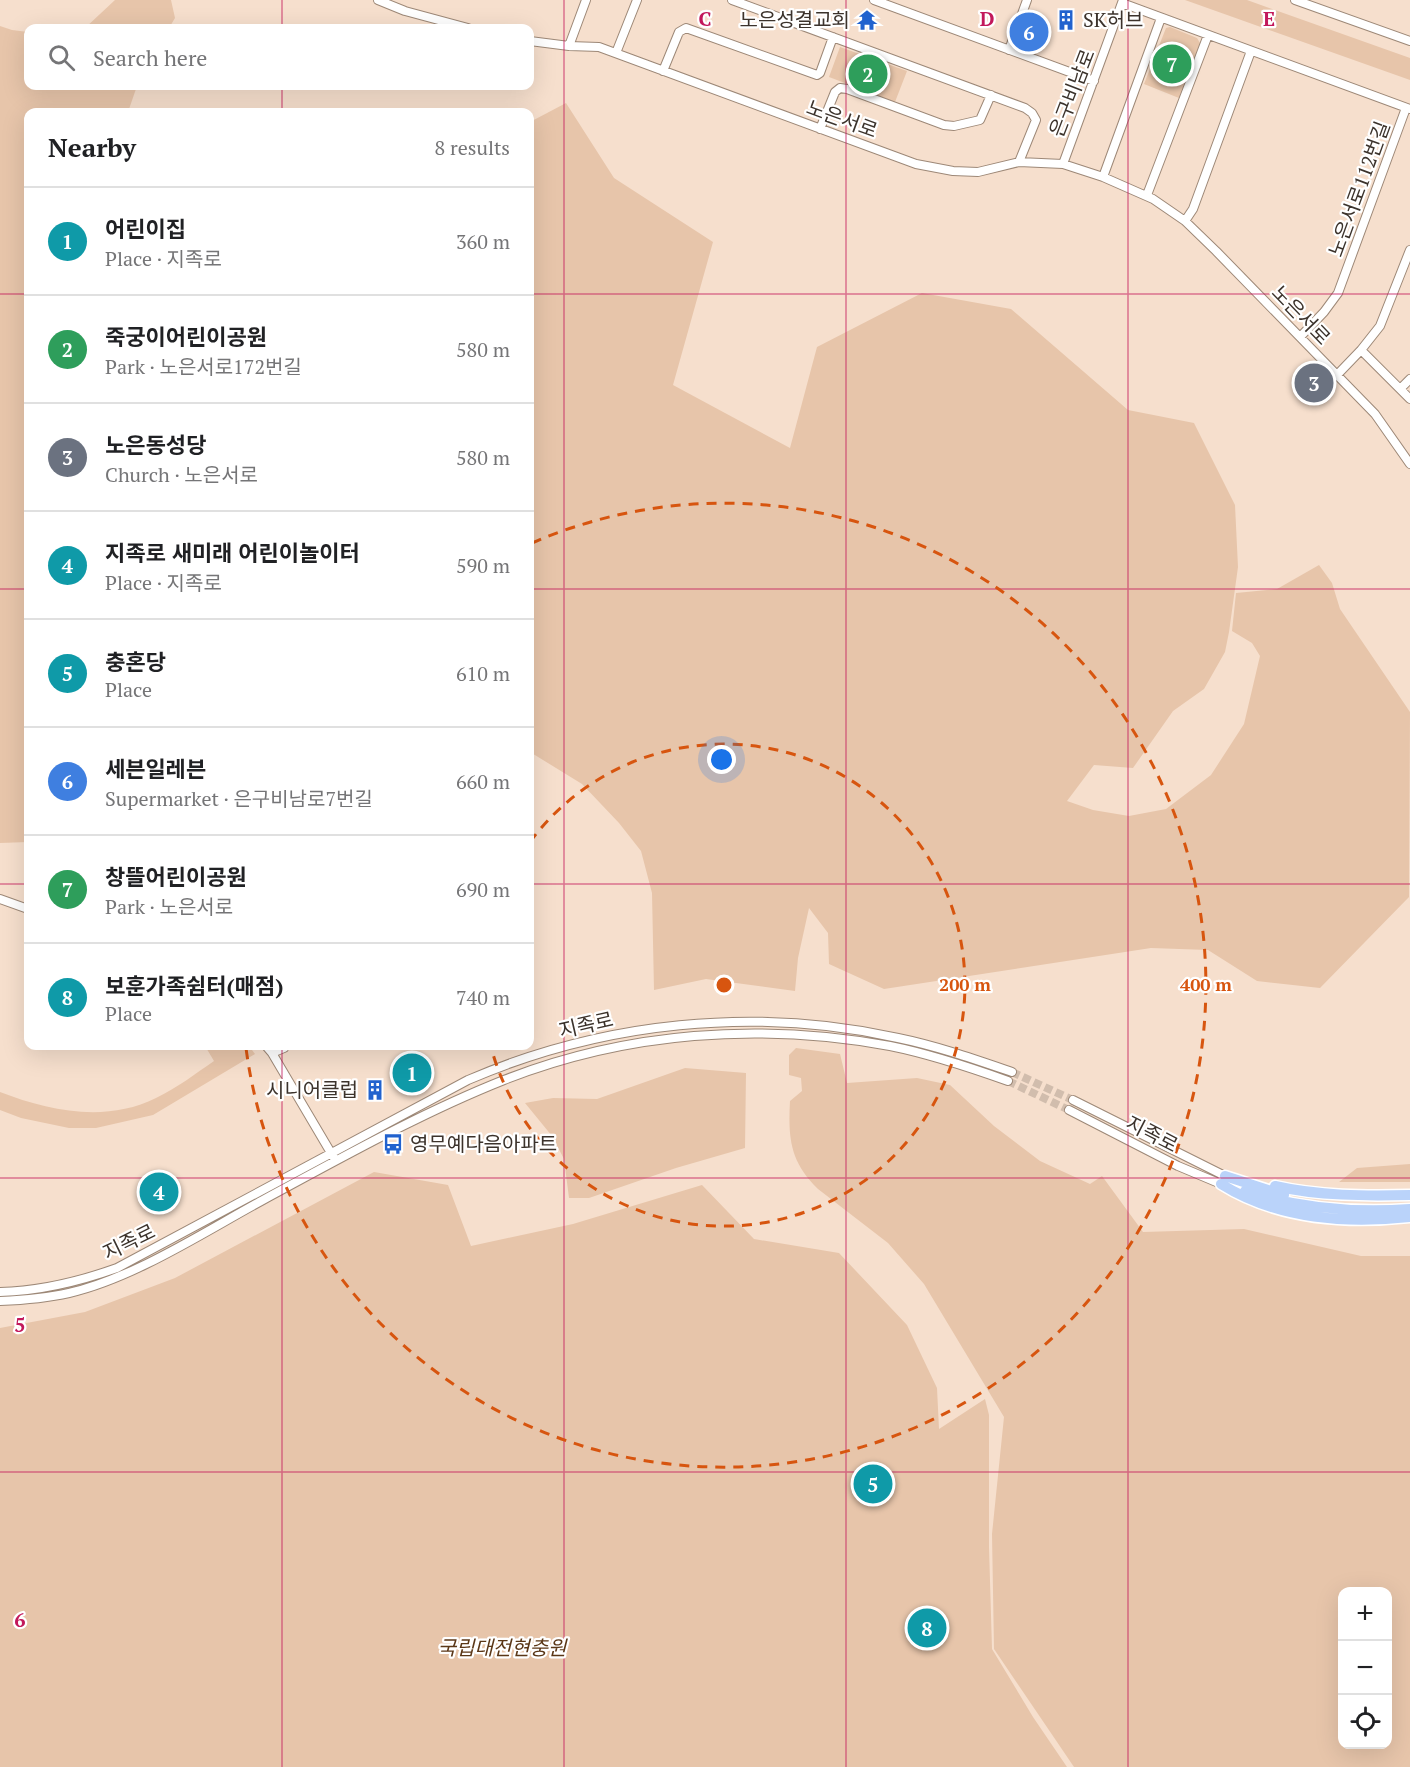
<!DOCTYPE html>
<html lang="en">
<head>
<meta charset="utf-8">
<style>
  body { margin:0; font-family:"PT Serif","Noto Sans KR",serif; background:#f2f2f2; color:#202124 }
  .controls { position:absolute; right:18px; bottom:18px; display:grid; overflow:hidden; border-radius:12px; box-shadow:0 6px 24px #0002 }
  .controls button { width:54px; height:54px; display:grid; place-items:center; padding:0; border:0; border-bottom:2px solid #e0e0e0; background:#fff; color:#202124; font:30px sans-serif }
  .you { position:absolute; left:722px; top:760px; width:21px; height:21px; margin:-15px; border:4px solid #fff; border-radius:50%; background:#1a73e8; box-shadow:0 0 0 9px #1a73e833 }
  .badge { display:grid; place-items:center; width:39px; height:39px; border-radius:50%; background:#b45309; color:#fff; font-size:20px; font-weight:700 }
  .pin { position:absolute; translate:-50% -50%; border:3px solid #fff; box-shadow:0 2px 6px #0006 }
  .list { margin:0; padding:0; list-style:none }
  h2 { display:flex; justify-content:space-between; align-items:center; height:78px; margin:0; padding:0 24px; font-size:26px }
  h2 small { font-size:20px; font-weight:400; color:#757577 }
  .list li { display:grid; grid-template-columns:39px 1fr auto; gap:18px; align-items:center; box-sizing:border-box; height:108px; padding:0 24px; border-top:2px solid #e0e0e0 }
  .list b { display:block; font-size:22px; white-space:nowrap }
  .list p { margin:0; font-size:20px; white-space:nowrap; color:#757577 }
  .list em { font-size:20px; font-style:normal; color:#757577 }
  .icon { flex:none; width:33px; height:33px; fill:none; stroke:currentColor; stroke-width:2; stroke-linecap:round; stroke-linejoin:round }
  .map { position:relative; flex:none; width:1410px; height:1767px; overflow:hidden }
  .search { position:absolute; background:#fff; box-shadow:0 6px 24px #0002; left:24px; top:24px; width:510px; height:66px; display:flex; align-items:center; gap:15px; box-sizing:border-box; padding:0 21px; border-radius:12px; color:#757577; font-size:22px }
  .panel { position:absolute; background:#fff; box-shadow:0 6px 24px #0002; left:24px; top:108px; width:510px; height:942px; border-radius:12px }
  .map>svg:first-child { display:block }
  .green { fill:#e7c5aa; fill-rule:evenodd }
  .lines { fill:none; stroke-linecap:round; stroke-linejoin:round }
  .minor-tunnel { stroke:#d1bdad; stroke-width:8; stroke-dasharray:8 4; stroke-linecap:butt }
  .minor-casing { stroke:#9d8877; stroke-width:10 }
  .major-casing { stroke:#fff; stroke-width:13 }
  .minor { stroke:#fff; stroke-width:8 }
  .major { stroke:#bad3fa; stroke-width:10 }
  .grid { fill:none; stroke:#c2185b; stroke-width:1.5; stroke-opacity:0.55 }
  .ring { fill:none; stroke:#d7550f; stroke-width:3; stroke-dasharray:10 8 }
  .labels { text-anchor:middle; stroke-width:4.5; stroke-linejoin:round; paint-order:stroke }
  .poi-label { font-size:20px; fill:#3c332c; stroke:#fff; text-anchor:end }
  .street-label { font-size:20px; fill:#3c332c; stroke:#fff }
  .park-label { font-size:20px; font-style:italic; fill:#5b3717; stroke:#fff }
  .grid-label { font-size:20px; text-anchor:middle; font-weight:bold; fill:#c2185b; stroke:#fff; stroke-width:4.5; stroke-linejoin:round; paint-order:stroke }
  .centre { fill:#d7550f; stroke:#fff; stroke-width:3 }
  .ring-label { font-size:18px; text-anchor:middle; font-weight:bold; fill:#d7550f; stroke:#fff; stroke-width:4.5; stroke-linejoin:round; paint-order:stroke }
</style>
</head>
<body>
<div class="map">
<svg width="1410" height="1767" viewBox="0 0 1410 1767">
  <rect width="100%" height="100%" fill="#f6dfcd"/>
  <path class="green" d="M115 0H171L175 18 169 28H85Z
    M1185 0H1247L1410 58V80Z
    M0 26 12 30 28 32V86H137L128 112H28V842L0 843Z
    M1170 27 1197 38 1200 43 1179 98 1144 84 1166 28Z
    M840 47 907 71 895 102 829 77Z
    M566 103 614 178 713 242 673 385 790 448 817 347 922 293 1011 309 1128 410 1194 423 1235 505 1238 567 1229 632 1225 652 1204 689 1173 711 1133 768 1094 765 1067 801 1093 810 1129 816 1166 809 1211 775 1244 724 1260 656 1252 643 1232 631 1236 593 1277 589 1319 565 1332 583 1340 609 1410 712 1409 897 1320 988 1257 981 1208 950 1151 948 884 989 829 964 828 933 809 908 798 958 795 991 706 979 654 990 652 893 641 851 619 823 582 784 530 752V122Z
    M205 1046H249L255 1054 153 1115 96 1128H69L21 1118 0 1110V1092C49 1111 106 1123 156 1098 177 1088 195 1074 214 1061Z
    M796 1048 840 1054 847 1083 917 1078 950 1085 994 1126 1040 1161 1090 1184 1102 1176 1143 1232 1244 1229 1361 1256H1410V1767H1074L994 1649 992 1534 1004 1417 924 1284 888 1243 818 1189C790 1162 788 1138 790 1101L802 1091 801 1078 789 1075V1055ZM1342 1592H1388V1744H1342Z
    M685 1068 746 1073 745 1148 676 1168 589 1198H569L564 1159 552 1136 525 1103 553 1098 597 1099Z
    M1410 1164V1182H1339L1357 1168Z
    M374 1172 448 1185 471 1246 573 1224 702 1185 754 1239 839 1253 907 1325 937 1388 939 1429 985 1399 989 1415V1547L992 1649 1033 1717 1067 1767H0V1328L85 1312 175 1278Z"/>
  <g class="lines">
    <path class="minor-tunnel" d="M1012 1072 1073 1100
      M1008 1081 1069 1110"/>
    <g class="minor-casing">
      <path id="minor" d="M378 0 405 11 468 28
        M732 0 1025 108 1032 113 1036 120 1019 162
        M874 0 1094 81
        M1295 0 1410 41
        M1122 3 1410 109
        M530 41 569 46 599 47 916 164 953 171 978 172 1019 162 1063 164 1103 177 1153 199 1185 221 1216 251 1375 414 1410 464
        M569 46 586 0
        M1009 50 1027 0
        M616 53 637 0
        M663 71 679 32 686 28 817 75 820 73 833 37
        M820 129 835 92 840 88 847 89 944 125 954 126 980 120 991 95
        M1063 164 1123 0
        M1103 177 1161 18
        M1147 195 1208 35
        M1185 221 1193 209 1251 51
        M1300 337 1324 312 1338 293 1406 108
        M1361 350 1410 399
        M1336 376 1361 350 1380 326 1410 250
        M1400 389 1410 379
        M0 899 28 909
        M266 1046 272 1053 334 1158
        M272 1053 284 1048
        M1073 1100 1225 1176
        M1069 1110 1178 1166 1221 1184
        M0 1292C41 1291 78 1282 117 1268L468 1080C602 1022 755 1006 898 1038 937 1046 974 1059 1012 1072
        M0 1301C23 1300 47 1298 69 1293 134 1278 204 1232 263 1200 341 1158 421 1113 504 1080 626 1032 760 1022 890 1046 930 1054 969 1067 1008 1081"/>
    </g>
    <g class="major-casing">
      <path id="major" d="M1225 1176 1284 1195
        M1221 1184C1277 1219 1346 1224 1410 1217
        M1275 1186C1319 1196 1365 1196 1410 1195
        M1245 1191C1298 1208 1354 1213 1410 1209"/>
    </g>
    <use href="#minor" class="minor"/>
    <use href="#major" class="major"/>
  </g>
  <path class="grid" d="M282 0V28M564 0V1767M846 0V1767M1128 0V1767M282 86V112M0 294H28M530 294H1410M0 589H28M530 589H1410M0 884H28M530 884H1410M282 1046V1767M0 1178H1410M0 1472H1410"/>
  <g class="ring">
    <path d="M530 842A241 241 0 1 1 491 1047"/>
    <path d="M532 543A482 482 0 1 1 246 1048"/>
  </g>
  <defs>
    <g id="temple-bare" transform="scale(1.62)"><path d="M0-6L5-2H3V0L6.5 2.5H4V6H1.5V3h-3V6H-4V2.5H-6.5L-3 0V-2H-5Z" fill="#2162ce" stroke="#fff" stroke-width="2.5" paint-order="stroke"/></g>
    <g id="building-bare" transform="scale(1.62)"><path d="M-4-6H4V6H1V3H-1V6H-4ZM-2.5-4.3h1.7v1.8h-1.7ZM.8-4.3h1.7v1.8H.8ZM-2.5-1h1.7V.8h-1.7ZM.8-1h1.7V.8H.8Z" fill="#2162ce" stroke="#fff" stroke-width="2.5" paint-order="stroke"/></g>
    <g id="bus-bare" transform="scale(1.62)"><path d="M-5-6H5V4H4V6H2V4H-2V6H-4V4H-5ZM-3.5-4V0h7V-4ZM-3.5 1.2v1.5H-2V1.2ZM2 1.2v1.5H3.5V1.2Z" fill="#2162ce" stroke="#fff" stroke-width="2.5" paint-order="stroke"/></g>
  </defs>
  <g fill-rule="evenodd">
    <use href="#temple-bare" x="867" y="20"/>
    <use href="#building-bare" x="1066" y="20"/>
    <use href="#building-bare" x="375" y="1090"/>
    <use href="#bus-bare" x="393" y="1144"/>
  </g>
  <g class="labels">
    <g class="poi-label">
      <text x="850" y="27">노은성결교회</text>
      <text x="1083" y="27" text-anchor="start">SK허브</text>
      <text x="358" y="1097">시니어클럽</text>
      <text x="410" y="1151" text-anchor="start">영무예다음아파트</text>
    </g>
    <g class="street-label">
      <text transform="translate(1072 93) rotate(-69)" y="7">은구비남로</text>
      <text transform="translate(842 119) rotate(20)" y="7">노은서로</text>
      <text transform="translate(1359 189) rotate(-70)" y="7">노은서로112번길</text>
      <text transform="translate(1301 315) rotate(46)" y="7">노은서로</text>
      <text transform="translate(586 1025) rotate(-13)" y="7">지족로</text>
      <text transform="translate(1152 1134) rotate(27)" y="7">지족로</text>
      <text transform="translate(129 1242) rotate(-26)" y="7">지족로</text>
    </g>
    <g class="park-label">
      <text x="502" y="1655">국립대전현충원</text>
    </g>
  </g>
  <g class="grid-label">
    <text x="705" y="26">C</text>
    <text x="987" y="26">D</text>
    <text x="1269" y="26">E</text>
    <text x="20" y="1332">5</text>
    <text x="20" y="1627">6</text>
  </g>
  <circle cx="724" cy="985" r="9" class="centre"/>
  <g class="ring-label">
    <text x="965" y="991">200 m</text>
    <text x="1206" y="991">400 m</text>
  </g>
</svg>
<div class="controls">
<button>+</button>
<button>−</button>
<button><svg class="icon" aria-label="locate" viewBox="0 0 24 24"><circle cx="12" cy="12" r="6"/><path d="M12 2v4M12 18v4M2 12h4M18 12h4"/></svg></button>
</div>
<div class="you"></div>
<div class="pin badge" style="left:412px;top:1073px;background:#0f9aa8">1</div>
<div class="pin badge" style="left:868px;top:74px;background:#2e9e5b">2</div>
<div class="pin badge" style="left:1314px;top:383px;background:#6b7280">3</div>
<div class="pin badge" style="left:159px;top:1192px;background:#0f9aa8">4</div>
<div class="pin badge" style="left:873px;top:1484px;background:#0f9aa8">5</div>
<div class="pin badge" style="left:1029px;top:32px;background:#3f7fe0">6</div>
<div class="pin badge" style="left:1172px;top:64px;background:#2e9e5b">7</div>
<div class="pin badge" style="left:927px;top:1628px;background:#0f9aa8">8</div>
<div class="search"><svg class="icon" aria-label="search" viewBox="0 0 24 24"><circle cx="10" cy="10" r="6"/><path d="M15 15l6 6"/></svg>Search here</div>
<section class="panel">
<h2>Nearby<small>8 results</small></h2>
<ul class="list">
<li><span class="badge" style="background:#0f9aa8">1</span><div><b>어린이집</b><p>Place · 지족로</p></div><em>360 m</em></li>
<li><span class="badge" style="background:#2e9e5b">2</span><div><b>죽궁이어린이공원</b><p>Park · 노은서로172번길</p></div><em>580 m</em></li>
<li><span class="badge" style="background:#6b7280">3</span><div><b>노은동성당</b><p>Church · 노은서로</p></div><em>580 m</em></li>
<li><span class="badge" style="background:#0f9aa8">4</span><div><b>지족로 새미래 어린이놀이터</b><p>Place · 지족로</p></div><em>590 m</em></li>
<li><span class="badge" style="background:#0f9aa8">5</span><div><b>충혼당</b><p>Place</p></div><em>610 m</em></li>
<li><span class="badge" style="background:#3f7fe0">6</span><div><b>세븐일레븐</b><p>Supermarket · 은구비남로7번길</p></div><em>660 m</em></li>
<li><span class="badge" style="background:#2e9e5b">7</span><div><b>창뜰어린이공원</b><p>Park · 노은서로</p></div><em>690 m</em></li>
<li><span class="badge" style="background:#0f9aa8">8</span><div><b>보훈가족쉼터(매점)</b><p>Place</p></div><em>740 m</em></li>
</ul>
</section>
</div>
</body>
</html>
